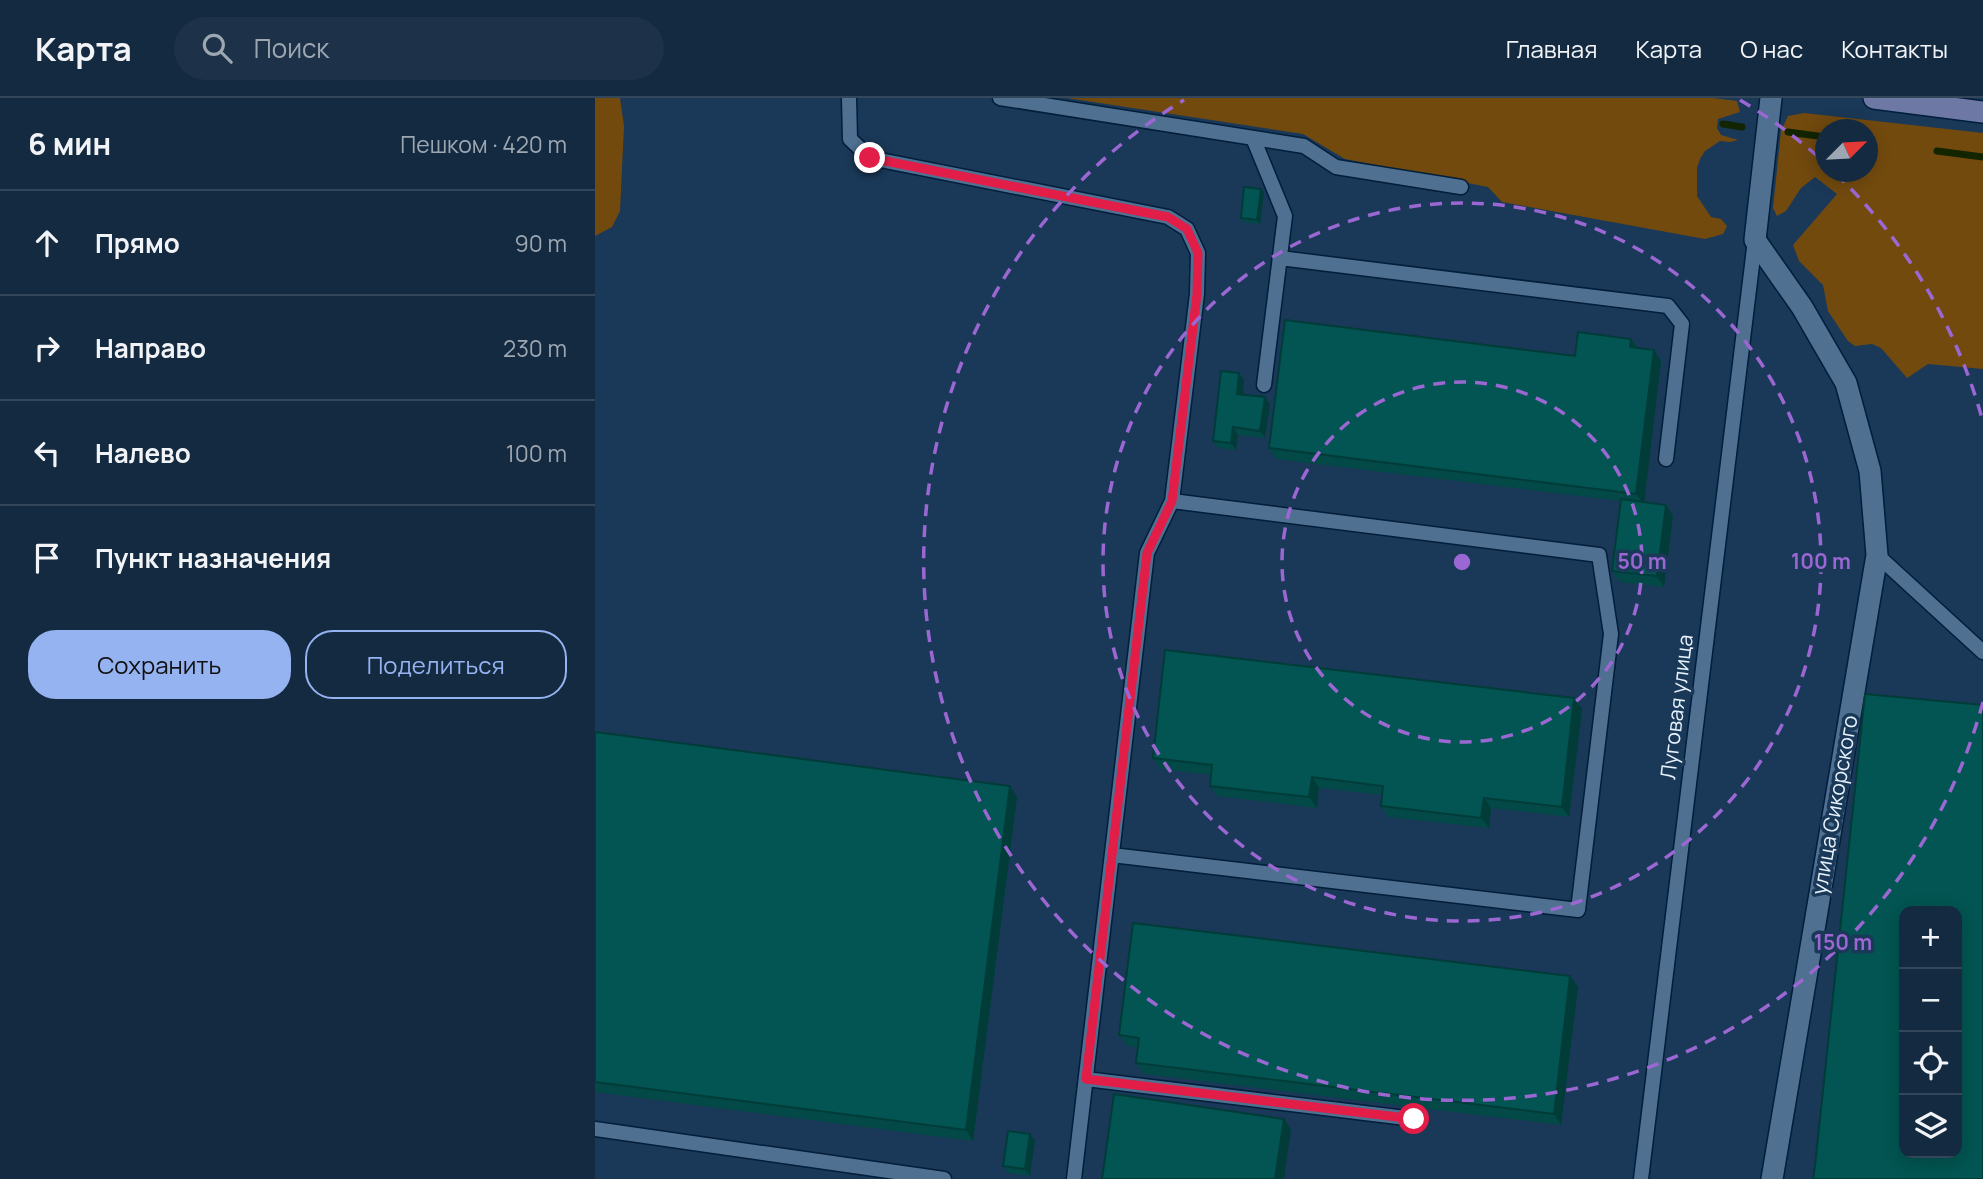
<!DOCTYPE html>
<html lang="ru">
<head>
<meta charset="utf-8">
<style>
  body { margin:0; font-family:Manrope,sans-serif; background:#1d3248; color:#f1f3f6 }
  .controls { position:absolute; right:21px; bottom:21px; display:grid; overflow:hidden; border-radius:14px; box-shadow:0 4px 18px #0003 }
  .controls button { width:63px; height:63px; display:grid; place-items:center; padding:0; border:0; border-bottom:2px solid #33465a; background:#142a41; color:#f1f3f6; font:35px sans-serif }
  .compass { position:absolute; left:1220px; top:21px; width:63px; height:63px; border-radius:50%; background:#142a41; box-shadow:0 4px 18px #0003; rotate:66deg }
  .stop { position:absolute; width:21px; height:21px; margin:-16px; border:5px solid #e11d48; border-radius:50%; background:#fff }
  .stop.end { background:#e11d48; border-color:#fff; box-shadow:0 2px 7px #0008 }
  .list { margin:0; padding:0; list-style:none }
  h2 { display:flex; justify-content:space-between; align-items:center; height:91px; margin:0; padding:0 28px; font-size:30px }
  h2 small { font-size:23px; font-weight:400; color:#9da7b1 }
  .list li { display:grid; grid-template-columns:46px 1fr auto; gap:21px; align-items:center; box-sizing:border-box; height:105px; padding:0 28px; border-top:2px solid #33465a }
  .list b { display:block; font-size:26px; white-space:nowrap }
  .list em { font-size:23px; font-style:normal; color:#9da7b1 }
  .actions { display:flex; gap:14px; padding:21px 28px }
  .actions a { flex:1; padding:16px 0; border:2px solid #95b2f1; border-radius:28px; text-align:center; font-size:24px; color:#95b2f1 }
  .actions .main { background:#95b2f1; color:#111 }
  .icon { flex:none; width:38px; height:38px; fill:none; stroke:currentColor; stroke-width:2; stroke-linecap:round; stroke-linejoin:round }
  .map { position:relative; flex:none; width:1388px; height:1081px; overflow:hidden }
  header { display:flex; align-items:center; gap:42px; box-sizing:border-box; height:98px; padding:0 35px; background:#142a41; border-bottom:2px solid #33465a }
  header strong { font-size:33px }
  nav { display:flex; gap:38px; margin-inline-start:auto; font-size:24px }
  .search { width:490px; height:63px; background:#1d3248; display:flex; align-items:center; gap:18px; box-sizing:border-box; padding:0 24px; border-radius:38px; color:#9da7b1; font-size:26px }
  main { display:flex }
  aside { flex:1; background:#142a41 }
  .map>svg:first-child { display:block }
  .green { fill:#724a0e; fill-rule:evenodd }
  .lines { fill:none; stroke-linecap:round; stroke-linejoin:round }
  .stream { stroke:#122400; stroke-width:7 }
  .lane-casing { stroke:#011e3b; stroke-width:17 }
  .street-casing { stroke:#011e3b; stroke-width:24 }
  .secondary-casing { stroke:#011e3b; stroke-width:24 }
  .lane { stroke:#507092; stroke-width:14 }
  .street { stroke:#507092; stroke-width:21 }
  .secondary { stroke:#6e78a5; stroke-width:21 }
  .wall { fill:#024947 }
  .shaded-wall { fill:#013c39 }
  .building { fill:#025552; stroke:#013c39; stroke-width:2; fill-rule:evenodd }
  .route { stroke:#e11d48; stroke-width:9 }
  .ring { fill:none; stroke:#9b67d2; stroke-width:3.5; stroke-dasharray:12 9 }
  .labels { text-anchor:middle; stroke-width:7; stroke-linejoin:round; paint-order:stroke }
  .street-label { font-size:21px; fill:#e7f2fd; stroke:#1a3857 }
  .centre { fill:#9b67d2; stroke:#1a3857; stroke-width:3.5 }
  .ring-label { font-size:21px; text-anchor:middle; font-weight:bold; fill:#9b67d2; stroke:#1a3857; stroke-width:7; stroke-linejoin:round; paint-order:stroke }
</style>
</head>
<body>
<header>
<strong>Карта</strong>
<div class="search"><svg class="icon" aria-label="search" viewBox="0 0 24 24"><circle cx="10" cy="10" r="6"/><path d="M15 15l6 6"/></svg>Поиск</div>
<nav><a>Главная</a><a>Карта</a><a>О нас</a><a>Контакты</a></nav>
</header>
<main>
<aside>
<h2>6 мин<small>Пешком · 420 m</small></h2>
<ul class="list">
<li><svg class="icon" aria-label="ahead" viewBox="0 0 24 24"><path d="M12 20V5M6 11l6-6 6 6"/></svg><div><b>Прямо</b></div><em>90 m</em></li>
<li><svg class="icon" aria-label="right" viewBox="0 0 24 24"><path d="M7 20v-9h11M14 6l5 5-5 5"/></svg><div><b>Направо</b></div><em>230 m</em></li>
<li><svg class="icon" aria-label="left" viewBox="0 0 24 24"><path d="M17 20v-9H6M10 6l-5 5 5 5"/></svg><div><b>Налево</b></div><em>100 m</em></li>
<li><svg class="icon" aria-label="arrive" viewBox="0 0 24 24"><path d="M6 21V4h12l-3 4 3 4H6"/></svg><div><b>Пункт назначения</b></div></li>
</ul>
<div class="actions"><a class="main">Сохранить</a><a>Поделиться</a></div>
</aside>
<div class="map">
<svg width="1388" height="1081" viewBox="0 0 1388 1081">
  <rect width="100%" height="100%" fill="#1a3857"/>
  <path class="green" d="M0 0H25L29 28 25 113 17 129 0 138Z
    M472 0H1118L1142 3 1145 14 1123 21 1122 30 1126 37 1143 42 1135 44 1125 43 1110 53 1105 61 1102 70V98L1116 119 1126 121 1132 128 1128 136 1110 141 907 104 893 89 750 61 708 36Z
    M1209 15 1388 35V271L1333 266 1312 280 1286 250 1277 246 1260 248 1253 243 1233 213 1228 187 1204 163 1198 147 1242 96 1220 79 1206 90 1191 113 1182 118 1178 110 1186 33 1193 18ZM1230 32H1272V74H1230Z"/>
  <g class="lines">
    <path class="stream" d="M1128 26 1147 29
      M1193 34 1230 39
      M1342 53 1388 59"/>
    <g class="lane-casing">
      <path id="lane" d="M254 0 255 41 275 60 573 119 592 131 603 155 602 196 577 403 552 455 479 1081
        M405 0 709 48 741 69 866 89
        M658 40 690 118 669 287
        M685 160 1073 208 1087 226 1071 361
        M1282 457 1388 554
        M517 757 983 812 1016 536 1004 457 577 403
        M491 981 819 1021
        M0 1031 349 1081
        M1046 1081 1160 142"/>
    </g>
    <g class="street-casing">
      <path id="street" d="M1176 0 1160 142 1207 209 1251 285 1275 373 1282 457 1177 1081"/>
    </g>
    <g class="secondary-casing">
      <path id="secondary" d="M1279 0 1388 14"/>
    </g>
    <use href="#lane" class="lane"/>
    <use href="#street" class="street"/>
    <use href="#secondary" class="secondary"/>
  </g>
  <path class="wall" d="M666 91 669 94 665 126 648 124 646 120Z
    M1036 241 1042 250 1059 252 1066 263 1049 404 1071 407 1078 418 1069 489 1025 484 1017 473 1026 403 681 361 674 350Z
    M649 282 648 296 675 306 670 340 643 337 641 352 623 350 618 343Z
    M979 600 987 611 974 719 896 710 894 730 793 719 786 708 787 697 724 690 722 710 622 698 615 688 616 677 565 671 558 660Z
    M0 634 422 699 378 1043 0 994Z
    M983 889 966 1027 549 976 541 965 543 949 532 948 524 937Z
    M435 1036 440 1043 435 1078 413 1075 408 1068Z"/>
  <path class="shaded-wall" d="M666 91 669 94 665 126 662 122Z
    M1036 241 1043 252 1035 249Z
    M1059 252 1066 263 1049 406 1041 396Z
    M644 275 649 282 647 303 642 296Z
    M670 299 675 306 670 340 665 333Z
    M638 329 643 337 641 352 636 345Z
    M1071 407 1078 418 1069 489 1062 478Z
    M979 600 987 611 974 719 967 709Z
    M717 679 724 690 722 710 714 699Z
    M415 688 422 699 378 1043 371 1032Z
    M889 700 896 710 894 730 886 720Z
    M975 878 983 889 966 1027 959 1016Z
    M689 1021 696 1031 689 1081H680Z
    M435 1036 440 1043 435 1078 430 1071Z"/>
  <path class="building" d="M649 89 666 91 662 122 646 120Z
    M690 222 980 258 983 234 1036 241 1035 249 1059 252 1041 396 674 350Z
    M626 273 644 275 642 296 670 299 665 333 638 329 636 345 618 343Z
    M1026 401 1071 407 1062 478 1017 473Z
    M570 552 979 600 967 709 889 700 886 720 786 708 788 688 717 679 714 699 615 688 617 667 558 660Z
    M1270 596 1388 607V1081H1218L1220 1068ZM1309 813H1362V1055H1309Z
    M0 634 415 688 371 1032 0 984Z
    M538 825 975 878 959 1016 541 965 544 940 524 937Z
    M519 996 689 1021 680 1081H507Z
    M413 1033 435 1036 430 1071 408 1068Z"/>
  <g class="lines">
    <path class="route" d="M275 60 573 119 592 131 603 155 602 196 577 403 552 455 491 981 819 1021"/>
  </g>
  <g class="ring">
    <circle cx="867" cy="464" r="180"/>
    <circle cx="867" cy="464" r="359"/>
    <path d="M1388 604A539 539 0 1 1 589 2M1145 2A539 539 0 0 1 1228 63M1241 76A539 539 0 0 1 1388 324"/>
  </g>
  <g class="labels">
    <g class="street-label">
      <text transform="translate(1082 609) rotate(-83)" y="7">Луговая улица</text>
      <text transform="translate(1240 707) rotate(-80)" y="7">улица Сикорского</text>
    </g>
  </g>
  <circle cx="867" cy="464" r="10" class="centre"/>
  <g class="ring-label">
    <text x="1047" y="471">50 m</text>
    <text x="1226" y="471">100 m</text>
    <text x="1248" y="852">150 m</text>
  </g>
</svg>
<div class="controls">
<button>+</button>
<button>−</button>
<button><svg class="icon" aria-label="locate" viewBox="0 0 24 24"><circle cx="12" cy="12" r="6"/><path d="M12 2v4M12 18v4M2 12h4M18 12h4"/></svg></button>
<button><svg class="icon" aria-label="layers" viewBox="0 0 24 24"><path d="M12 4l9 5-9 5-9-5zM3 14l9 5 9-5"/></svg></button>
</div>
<svg class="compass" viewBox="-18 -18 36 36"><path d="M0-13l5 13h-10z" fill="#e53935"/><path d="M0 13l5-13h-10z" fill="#9da7b1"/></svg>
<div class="stop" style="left:819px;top:1021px"></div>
<div class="stop end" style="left:275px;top:60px"></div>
</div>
</main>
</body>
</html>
